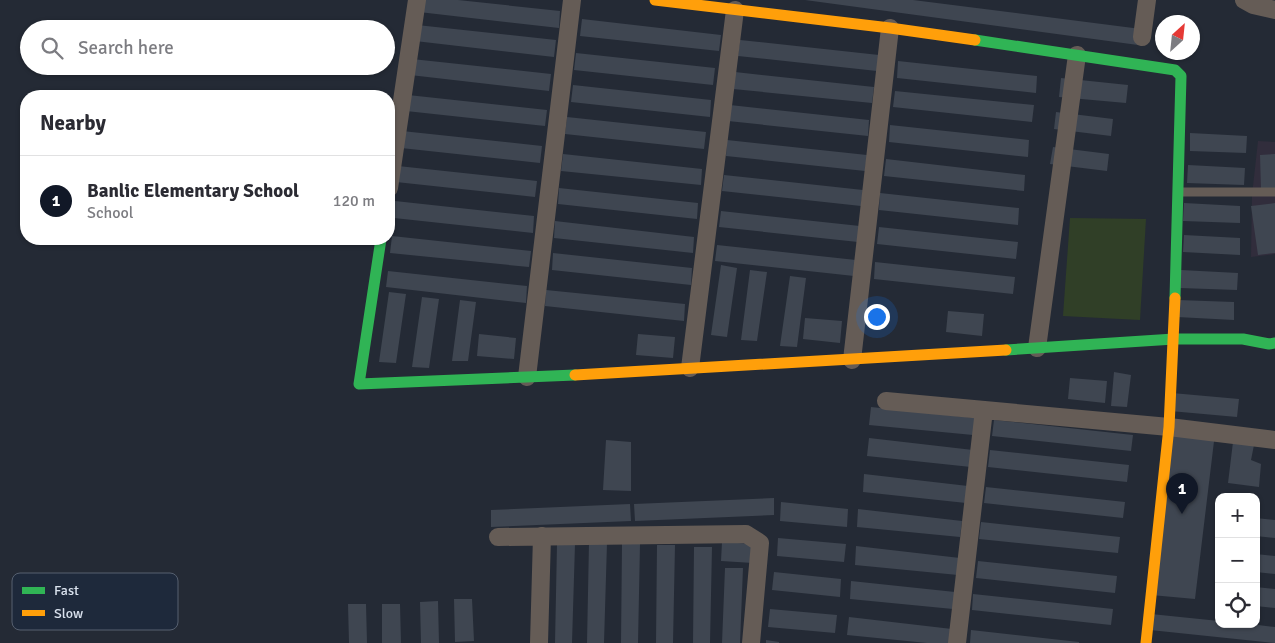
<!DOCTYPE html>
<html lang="en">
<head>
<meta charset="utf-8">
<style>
  body { margin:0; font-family:Signika,sans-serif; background:#f2f2f3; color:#2b2b33 }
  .controls { position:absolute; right:15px; bottom:15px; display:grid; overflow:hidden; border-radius:10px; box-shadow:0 1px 4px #0004 }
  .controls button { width:45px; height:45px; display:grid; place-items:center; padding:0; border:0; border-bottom:1px solid #e1e1e2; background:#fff; color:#2b2b33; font:25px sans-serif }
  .compass { position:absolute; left:1155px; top:15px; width:45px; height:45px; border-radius:50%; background:#fff; box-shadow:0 1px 4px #0004; rotate:27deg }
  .you { position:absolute; left:876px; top:316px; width:18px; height:18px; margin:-12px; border:4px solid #fff; border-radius:50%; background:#1a73e8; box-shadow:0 0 0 8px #1a73e833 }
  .badge { display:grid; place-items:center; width:32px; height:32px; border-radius:50%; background:#111827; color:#fff; font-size:16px; font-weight:700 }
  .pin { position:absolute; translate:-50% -41px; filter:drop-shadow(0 1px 2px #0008) }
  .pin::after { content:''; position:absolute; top:26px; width:18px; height:15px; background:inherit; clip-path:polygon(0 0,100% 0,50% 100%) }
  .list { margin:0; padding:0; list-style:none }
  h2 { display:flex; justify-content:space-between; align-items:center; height:65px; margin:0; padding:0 20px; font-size:21px }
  h2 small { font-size:16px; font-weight:400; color:#7c7c81 }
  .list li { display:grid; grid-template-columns:32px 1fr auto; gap:15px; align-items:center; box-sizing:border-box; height:90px; padding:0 20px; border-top:1px solid #e1e1e2 }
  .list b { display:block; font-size:19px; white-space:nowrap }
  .list p { margin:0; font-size:16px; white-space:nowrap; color:#7c7c81 }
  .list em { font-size:16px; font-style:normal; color:#7c7c81 }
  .icon { flex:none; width:28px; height:28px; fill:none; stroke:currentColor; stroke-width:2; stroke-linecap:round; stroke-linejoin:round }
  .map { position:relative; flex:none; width:1275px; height:643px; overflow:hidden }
  .search { position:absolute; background:#fff; box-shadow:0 1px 4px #0004; left:20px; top:20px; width:375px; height:55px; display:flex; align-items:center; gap:12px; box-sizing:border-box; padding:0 18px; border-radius:28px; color:#7c7c81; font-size:19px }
  .panel { position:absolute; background:#fff; box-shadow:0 1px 4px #0004; left:20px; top:90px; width:375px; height:155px; border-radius:20px }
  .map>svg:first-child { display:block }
  .education { fill:#312d3c }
  .garden { fill:#303f27 }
  .building { fill:#3f4651 }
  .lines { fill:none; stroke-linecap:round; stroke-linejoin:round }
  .lane { stroke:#655c56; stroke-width:9 }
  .street { stroke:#655c56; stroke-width:18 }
  .fast { stroke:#30b455; stroke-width:11 }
  .slow { stroke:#ff9f0a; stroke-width:11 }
  .key { fill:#1e293b; stroke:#566070; stroke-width:1 }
  .key-label { font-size:14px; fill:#d9e1ed }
</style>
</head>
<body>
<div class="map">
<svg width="1275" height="643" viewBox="0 0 1275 643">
  <rect width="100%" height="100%" fill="#242a35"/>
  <path class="education" d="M1258 141 1275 142V254L1251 257 1252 195Z"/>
  <path class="garden" d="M1070 218 1146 219 1140 320 1063 316Z"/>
  <path class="building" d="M421 0H458L560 11 559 28 419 12Z
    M805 0H913L1141 29 1138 45Z
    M582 19 721 35 719 51 580 36Z
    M417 25 556 40 554 57 415 41Z
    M740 40 879 55 877 71 738 56Z
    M576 53 715 68 713 85 574 70Z
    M412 59 551 74 549 91 410 75Z
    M898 61 1037 76 1036 93 897 78Z
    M735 72 874 87 872 103 733 89Z
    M1061 78 1128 85 1126 103 1059 97Z
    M573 85 711 100 710 117 571 102Z
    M895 91 1034 105 1032 122 893 107Z
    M408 95 547 110 545 126 406 111Z
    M730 105 869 120 868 136 728 121Z
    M1056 112 1113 119 1111 136 1054 129Z
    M567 117 706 132 704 149 565 134Z
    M890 125 1029 140 1028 157 889 142Z
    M402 131 542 146 540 163 401 148Z
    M1190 133 1247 136 1246 153 1190 151Z
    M727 140 867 155 865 171 726 156Z
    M1053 147 1109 154 1107 171 1050 164Z
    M563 154 702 169 701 185 561 171Z
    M1275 154V189H1261L1260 155Z
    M886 159 1025 175 1024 191 884 176Z
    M1188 165 1245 168 1244 185 1187 183Z
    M398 166 537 181 535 197 396 182Z
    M724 175 863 190 861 206 722 191Z
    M559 188 698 203 697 219 558 204Z
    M880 193 1019 208 1018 225 879 210Z
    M395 201 534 216 533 233 394 218Z
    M1184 203 1240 206V223L1183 221Z
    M1275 203V253L1258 255 1251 206Z
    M721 211 860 226 858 242 719 227Z
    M555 221 694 237 693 253 554 238Z
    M879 227 1018 242 1016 259 877 244Z
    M1184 235 1240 238V255L1183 252Z
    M392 236 531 251 529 267 390 253Z
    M717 245 856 260 854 276 715 261Z
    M553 253 692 268 691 285 552 270Z
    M875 262 1015 277 1013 294 874 279Z
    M721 265 737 268 727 337 711 335Z
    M750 270 767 272 757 341 741 340Z
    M1181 270 1238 273 1237 290 1180 288Z
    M388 271 527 286 526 303 386 287Z
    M790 276 806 278 797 347 780 346Z
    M546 290 685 304 684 321 545 306Z
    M389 292 406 294 396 363 379 362Z
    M422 297 439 299 429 368 412 367Z
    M460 300 476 302 468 361H452Z
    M1178 300 1234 302V320L1177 317Z
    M948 311 984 314 982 336 946 332Z
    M805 318 842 321 840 343 803 339Z
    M479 334 516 338 514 359 477 356Z
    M638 334 675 337 673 358 636 355Z
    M1114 372 1131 375 1127 407 1111 406Z
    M1070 378 1107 381 1105 403 1068 399Z
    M1172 393 1239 399 1237 417 1170 411Z
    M871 407 975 418 973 435 869 425Z
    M994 420 1133 435 1131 451 992 436Z
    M1169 427 1215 433 1195 599 1151 595Z
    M869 438 973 450 971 467 867 456Z
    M606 440 631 442V491L603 490Z
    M1233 442 1254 445 1251 460 1261 464 1259 487 1228 483Z
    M990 450 1129 465 1127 482 988 467Z
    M864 474 968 486 966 503 863 492Z
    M986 487 1125 502 1123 518 984 503Z
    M774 498V515L635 521 634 504Z
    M781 502 848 509 847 527 780 521Z
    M630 504 631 521 491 527V510Z
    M858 509 962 521 960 537 857 527Z
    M1256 518 1275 520V538L1256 536Z
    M981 522 1120 537 1118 553 979 539Z
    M778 538 846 544 844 562 777 556Z
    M589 542 607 543 604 643H587Z
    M722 542 754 544 753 563 721 561Z
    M622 543 640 544 638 643H621Z
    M557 544H575L572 643H555Z
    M657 545H675L673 643H656Z
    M856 546 960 558 958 575 855 565Z
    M694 547H712L710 643H693Z
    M1256 554 1275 556V574L1256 572Z
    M978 561 1117 576 1115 593 976 578Z
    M725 568H743L740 643H722Z
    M774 572 841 579 840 597 772 590Z
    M851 581 955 592 953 609 850 599Z
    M1256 587 1275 589V608L1256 606Z
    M973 594 1113 609 1111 625 972 610Z
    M454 599H472L474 641 455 642Z
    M438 601 439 643H421L420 602Z
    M348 604H366L367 643H349Z
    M382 604H400L401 643H382Z
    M770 609 837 615 835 633 768 627Z
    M1151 614 1219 621V624H1250L1275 627V643L1150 630Z
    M849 617 952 629 951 643H927L847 635Z
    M971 630 1079 642V643H970Z
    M766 640 779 642V643H766Z"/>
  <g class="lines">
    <path class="lane" d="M1180 192H1275"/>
    <path class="street" d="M1244 0 1253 5 1275 10
      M1142 37 1147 0
      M389 188 417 0
      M1037 348 1077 55
      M852 360 890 28
      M690 368 735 10
      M527 377 572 0
      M886 401 1169 427 1275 440
      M498 537 746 534 760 543 751 643
      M539 643 542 536
      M957 643 984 410"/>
    <path class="fast" d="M975 40 1175 70 1181 76 1175 298
      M381 239 359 384 575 375
      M1006 350 1174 339H1243L1269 344 1275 343"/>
    <path class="slow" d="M655 0 890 28 975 40
      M575 375 1006 350
      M1146 643 1169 427 1175 298"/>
  </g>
  <rect x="12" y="573" width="166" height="57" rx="8" class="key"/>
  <rect x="22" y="587" width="23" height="7" fill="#30b455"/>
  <rect x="22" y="610" width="23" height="6" fill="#ff9f0a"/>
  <g class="key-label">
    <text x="54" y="595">Fast</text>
    <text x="54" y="618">Slow</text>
  </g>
</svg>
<div class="controls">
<button>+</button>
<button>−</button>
<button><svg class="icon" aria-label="locate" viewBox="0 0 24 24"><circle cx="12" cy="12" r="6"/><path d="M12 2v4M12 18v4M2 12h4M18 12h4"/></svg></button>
</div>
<svg class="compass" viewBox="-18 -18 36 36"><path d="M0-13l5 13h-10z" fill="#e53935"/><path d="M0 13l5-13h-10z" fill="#7c7c81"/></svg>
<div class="you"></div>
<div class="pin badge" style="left:1182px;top:514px">1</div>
<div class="search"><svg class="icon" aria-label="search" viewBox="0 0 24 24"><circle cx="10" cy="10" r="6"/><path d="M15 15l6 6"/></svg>Search here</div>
<section class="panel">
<h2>Nearby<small></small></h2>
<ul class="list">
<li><span class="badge">1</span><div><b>Banlic Elementary School</b><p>School</p></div><em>120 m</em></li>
</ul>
</section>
</div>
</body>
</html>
